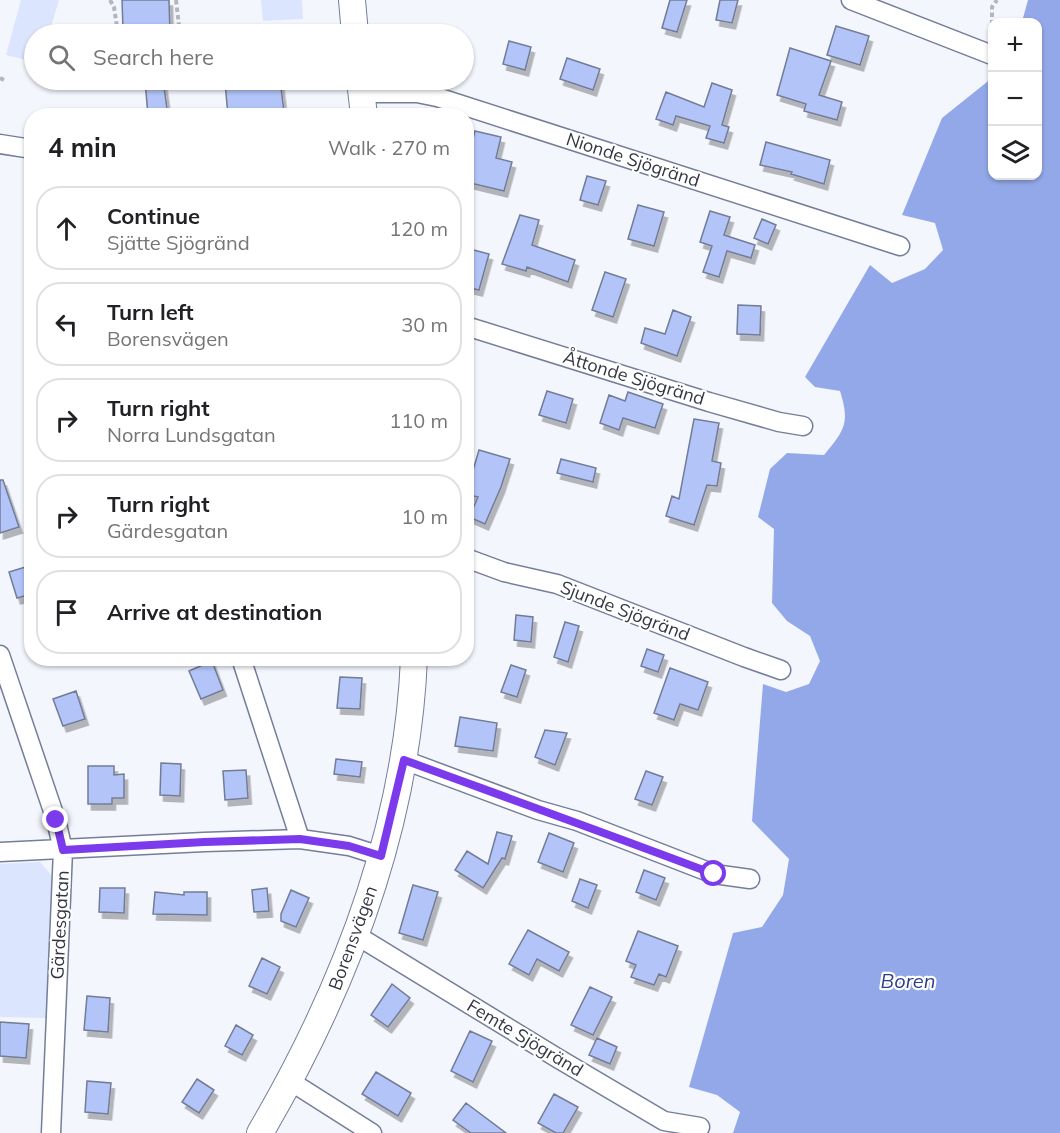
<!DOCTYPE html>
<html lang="en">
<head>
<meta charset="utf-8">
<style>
  body { margin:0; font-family:Mulish,sans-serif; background:#f6f6f6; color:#202124 }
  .controls { position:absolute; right:18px; top:18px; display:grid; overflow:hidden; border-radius:12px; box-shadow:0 2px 4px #0004 }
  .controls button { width:54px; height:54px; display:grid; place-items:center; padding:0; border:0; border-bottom:2px solid #e0e0e0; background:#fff; color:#202124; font:30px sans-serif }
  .stop { position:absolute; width:18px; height:18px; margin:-14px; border:4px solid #7c3aed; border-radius:50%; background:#fff }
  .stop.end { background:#7c3aed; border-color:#fff; box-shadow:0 2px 6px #0008 }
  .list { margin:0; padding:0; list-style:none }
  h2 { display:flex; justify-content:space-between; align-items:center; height:78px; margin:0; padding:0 24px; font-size:26px }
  h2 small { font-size:20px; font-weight:400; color:#757577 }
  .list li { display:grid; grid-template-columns:39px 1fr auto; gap:18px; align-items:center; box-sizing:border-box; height:84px; margin:0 12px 12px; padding:0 12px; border:2px solid #e0e0e0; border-radius:24px }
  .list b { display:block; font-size:22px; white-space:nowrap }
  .list p { margin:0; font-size:20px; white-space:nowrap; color:#757577 }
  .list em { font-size:20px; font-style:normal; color:#757577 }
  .icon { flex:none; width:33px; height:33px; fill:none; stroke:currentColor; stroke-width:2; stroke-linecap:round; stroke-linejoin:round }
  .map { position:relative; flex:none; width:1060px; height:1133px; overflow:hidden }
  .search { position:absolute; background:#fff; box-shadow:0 2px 4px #0004; left:24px; top:24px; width:450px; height:66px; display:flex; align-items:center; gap:15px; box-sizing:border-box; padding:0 21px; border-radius:33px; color:#757577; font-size:22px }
  .panel { position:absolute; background:#fff; box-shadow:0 2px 4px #0004; left:24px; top:108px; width:450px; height:558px; border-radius:24px }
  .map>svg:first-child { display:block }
  .green { fill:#dce5fe }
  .water { fill:#93a8e8 }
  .building { fill:#b2c4f8; stroke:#727c97; stroke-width:1.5; filter:url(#shadow) }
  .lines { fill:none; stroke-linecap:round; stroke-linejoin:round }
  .street-casing { stroke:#747e99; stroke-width:21 }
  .secondary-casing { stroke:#747e99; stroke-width:28 }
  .path { stroke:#b3b6bf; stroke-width:4; stroke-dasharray:4.5 3; stroke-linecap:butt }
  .street { stroke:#fff; stroke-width:18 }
  .secondary { stroke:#fff; stroke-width:26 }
  .route { stroke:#7c3aed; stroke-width:8 }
  .labels { text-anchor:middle; stroke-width:4.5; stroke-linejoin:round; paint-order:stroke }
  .street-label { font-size:18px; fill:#333743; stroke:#fff }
  .water-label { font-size:20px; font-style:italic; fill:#2c3d88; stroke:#fff }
</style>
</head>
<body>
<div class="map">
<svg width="1060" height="1133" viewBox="0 0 1060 1133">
  <defs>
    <filter id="shadow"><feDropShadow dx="3.5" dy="6" stdDeviation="0" flood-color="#0004"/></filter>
  </defs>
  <rect width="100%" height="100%" fill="#f4f6fd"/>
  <path class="green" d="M21 0H59L49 34H34V62L6 55Z
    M261 0H302L303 19 263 21Z
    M40 862 53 877 46 1018 0 1017V864Z"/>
  <path class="water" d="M1028 0H1060V1133H733L740 1112 717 1095 689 1087 733 933 762 927 783 895 789 859 752 821 763 684 786 692 809 684 820 661 810 636 787 621 772 603 774 529 758 517 770 469 787 453 824 455C845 430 850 423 840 391L815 387 805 377 870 265 892 283 925 269 943 250 935 223 902 215 942 118 992 78V176H1038V22H1026L1023 18Z"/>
  <path class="building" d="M122 0H169L170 34H134L133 31 123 30Z
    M670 0H687L677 32 662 28Z
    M720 0H738L732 23 716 20Z
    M836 26 869 36 860 65 827 55Z
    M509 41 531 47 525 70 503 64Z
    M790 48 831 61 819 95 842 102 837 120 804 111 806 104 777 95Z
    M567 58 600 69 593 90 560 79Z
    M145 80H163L168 116H148Z
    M241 80H280L284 112 258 116H228L225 82Z
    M712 83 732 90 722 125 729 127 724 143 706 138 710 126 676 116 673 125 656 119 666 92 704 107Z
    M475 131 501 137 496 158 512 162 504 191 466 182V165Z
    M766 142 830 160 824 184 791 174 792 172 760 165Z
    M587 176 606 181 598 205 580 200Z
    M638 205 664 212 654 246 628 239Z
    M710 211 730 217 724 235 755 245 751 258 727 251 719 277 703 272 712 246 700 242Z
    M520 215 539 220 532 245 575 260 568 282 527 267 526 271 502 264Z
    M762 219 776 225 768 244 754 238Z
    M466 248 489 254 479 290 466 287Z
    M605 272 626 279 613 317 592 310Z
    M738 305 761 306 760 335 737 334Z
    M673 310 691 317 677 356 641 343 645 328 665 334Z
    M547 391 573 399 566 423 539 415Z
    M628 392 663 404 655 428 623 418 619 430 600 423 609 395 625 401Z
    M694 419 719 423 712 461 721 463 717 486 707 485 694 525 666 516 672 496 679 499Z
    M479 450 510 459 501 487 485 524 469 517 478 497 466 494Z
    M561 459 596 468 593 482 557 473Z
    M0 480H3L19 527 0 533Z
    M32 565V594L17 598 9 572Z
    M516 615 533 617 531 642 514 640Z
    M565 622 579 626 568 662 554 657Z
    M647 649 664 655 658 672 641 666Z
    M212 661 223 690 201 699 189 671Z
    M511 665 526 670 517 697 501 692Z
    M670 668 708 682 698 710 680 704 674 720 654 713Z
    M340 677 362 678 360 709 337 708Z
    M76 691 85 719 63 726 53 699Z
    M460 717 497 723 493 751 455 746Z
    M545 730 567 733 555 765 535 757Z
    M336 759 362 762 360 777 334 774Z
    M161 763 181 764 180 796 160 795Z
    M88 766H114V775L124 774V798H112V804H88Z
    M246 770 248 798 225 800 223 771Z
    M646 771 663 777 652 805 635 799Z
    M497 832 512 836 505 859 502 858 483 888 455 870 467 851 488 864Z
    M549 833 574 843 563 872 538 862Z
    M644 870 665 878 656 900 636 892Z
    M580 879 597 885 588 908 572 901Z
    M413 885 438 892 423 940 399 933Z
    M100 888H125L124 913 99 912Z
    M267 888 269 911 254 912 252 890Z
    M291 890 309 898 296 927 281 921V914Z
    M155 892 184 895V892H207V915L153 914Z
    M528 930 569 952 559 971 537 959 529 975 509 964Z
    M638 931 678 946 666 977 659 974 654 985 631 977 636 965 626 961Z
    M262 958 280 967 267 994 249 986Z
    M392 984 410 998 388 1027 371 1015Z
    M590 987 612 997 593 1035 571 1025Z
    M87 996 110 998 108 1032 84 1030Z
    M0 1022 29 1024 26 1058 0 1056Z
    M236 1025 253 1035 242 1055 225 1046Z
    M470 1031 492 1041 473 1082 451 1071Z
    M597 1038 617 1047 610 1064 589 1055Z
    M376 1072 411 1093 398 1116 362 1094Z
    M197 1079 214 1090 199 1113 182 1102Z
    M87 1081 111 1083 108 1114 85 1112Z
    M554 1094 578 1107 563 1133H556L538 1123Z
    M466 1103 506 1133H471L453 1120Z"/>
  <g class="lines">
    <g class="street-casing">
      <path id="street" d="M851 0 992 55
        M362 93H417L437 97 900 246
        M0 144 32 149
        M466 326 709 402 779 422 803 426
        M466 558 504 572 557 584 744 657 781 670
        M0 655 56 820 63 850 51 1133
        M241 658 300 839
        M404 760 538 810 577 821 714 874 750 879
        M0 852 204 842 300 839 349 846 381 856
        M356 935 559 1059 664 1121 700 1127
        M290 1081 372 1133"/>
    </g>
    <g class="secondary-casing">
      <path id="secondary" d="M352 0 355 34
        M360 80 364 116
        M260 1133C345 988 407 828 414 658"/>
    </g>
    <path class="path" d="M110 0 114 7 118 34
      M176 0 180 34
      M992 32V7L997 0
      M0 78 4 80"/>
    <use href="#street" class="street"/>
    <use href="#secondary" class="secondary"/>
  </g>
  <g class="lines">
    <path class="route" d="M56 820 63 850 204 842 300 839 349 846 381 856 404 760C508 798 611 835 714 874"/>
  </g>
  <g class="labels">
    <g class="street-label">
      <text transform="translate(633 160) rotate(18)" y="6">Nionde Sjögränd</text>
      <text transform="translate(634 378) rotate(17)" y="6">Åttonde Sjögränd</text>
      <text transform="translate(625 611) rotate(21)" y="6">Sjunde Sjögränd</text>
      <text transform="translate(60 925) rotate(-87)" y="6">Gärdesgatan</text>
      <text transform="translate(353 938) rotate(-70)" y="6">Borensvägen</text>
      <text transform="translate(525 1038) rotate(31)" y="6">Femte Sjögränd</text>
    </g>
    <g class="water-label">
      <text x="908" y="988">Boren</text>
    </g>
  </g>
</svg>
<div class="controls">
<button>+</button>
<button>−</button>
<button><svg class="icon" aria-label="layers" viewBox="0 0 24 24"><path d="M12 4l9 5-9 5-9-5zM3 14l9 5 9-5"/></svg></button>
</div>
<div class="stop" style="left:714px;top:874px"></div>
<div class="stop end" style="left:56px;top:820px"></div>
<div class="search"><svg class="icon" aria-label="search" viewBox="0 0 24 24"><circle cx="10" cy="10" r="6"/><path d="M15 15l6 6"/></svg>Search here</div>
<section class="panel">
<h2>4 min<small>Walk · 270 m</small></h2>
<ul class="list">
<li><svg class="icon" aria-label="ahead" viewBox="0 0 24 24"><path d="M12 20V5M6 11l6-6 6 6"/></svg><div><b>Continue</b><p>Sjätte Sjögränd</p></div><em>120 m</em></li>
<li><svg class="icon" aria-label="left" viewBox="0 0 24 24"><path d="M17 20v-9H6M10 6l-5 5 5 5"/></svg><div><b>Turn left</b><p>Borensvägen</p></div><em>30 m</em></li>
<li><svg class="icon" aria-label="right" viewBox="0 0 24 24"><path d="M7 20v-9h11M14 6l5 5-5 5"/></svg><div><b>Turn right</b><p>Norra Lundsgatan</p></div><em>110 m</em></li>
<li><svg class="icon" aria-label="right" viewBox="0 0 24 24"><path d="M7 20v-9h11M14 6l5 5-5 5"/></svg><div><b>Turn right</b><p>Gärdesgatan</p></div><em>10 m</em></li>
<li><svg class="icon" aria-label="arrive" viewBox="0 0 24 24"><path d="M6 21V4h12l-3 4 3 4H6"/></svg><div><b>Arrive at destination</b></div></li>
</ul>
</section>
</div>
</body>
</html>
